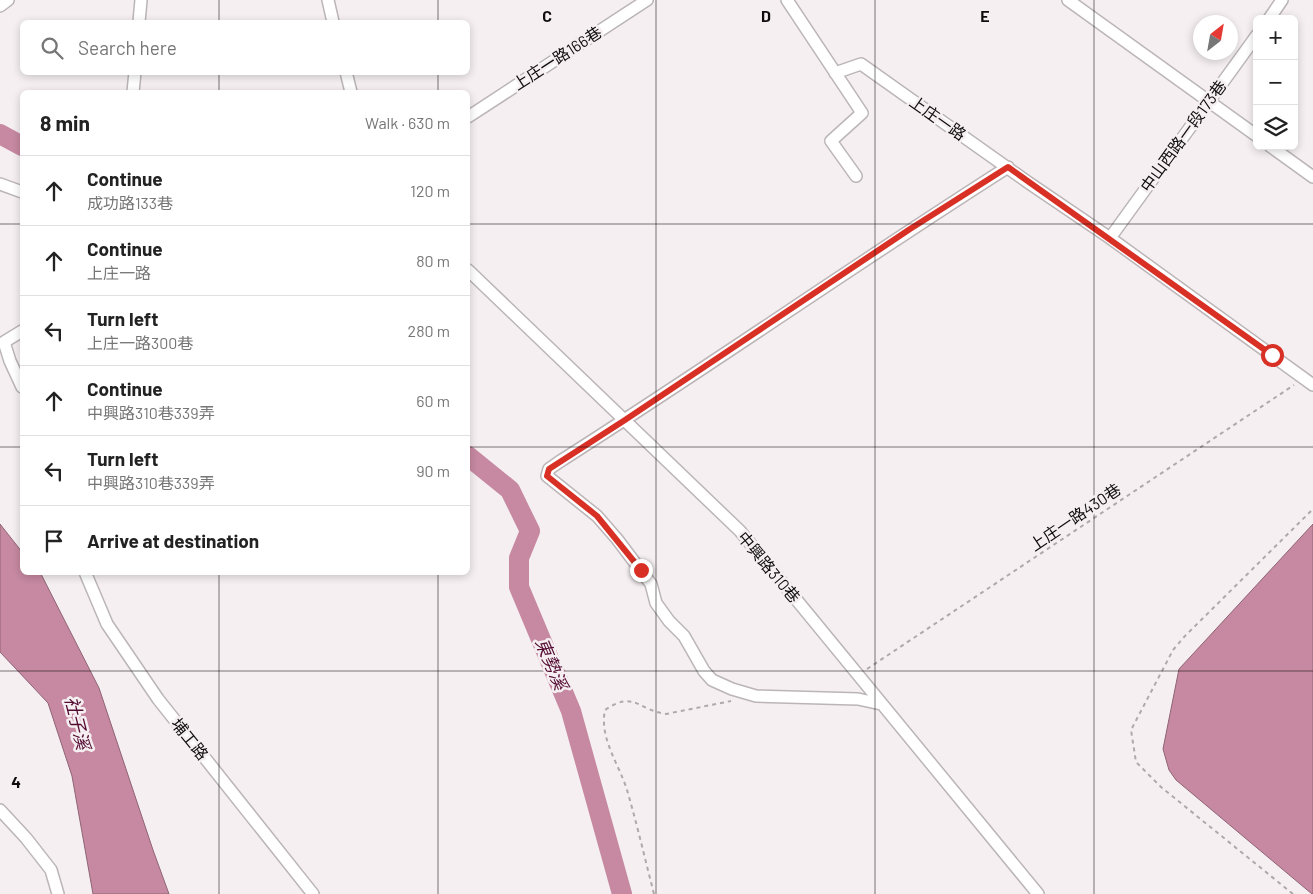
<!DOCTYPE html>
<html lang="en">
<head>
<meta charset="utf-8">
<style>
  body { margin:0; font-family:Barlow,"Noto Sans TC",sans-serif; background:#f6f6f6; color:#222 }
  .controls { position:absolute; right:15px; top:15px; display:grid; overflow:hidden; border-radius:8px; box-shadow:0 2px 8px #0003 }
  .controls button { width:45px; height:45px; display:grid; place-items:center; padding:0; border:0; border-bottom:1px solid #e0e0e0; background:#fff; color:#222; font:25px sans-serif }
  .compass { position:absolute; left:1193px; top:15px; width:45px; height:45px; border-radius:50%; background:#fff; box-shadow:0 2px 8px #0003; rotate:31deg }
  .stop { position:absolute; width:15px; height:15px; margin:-11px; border:4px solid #d93025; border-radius:50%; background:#fff }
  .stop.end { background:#d93025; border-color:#fff; box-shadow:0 1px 5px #0008 }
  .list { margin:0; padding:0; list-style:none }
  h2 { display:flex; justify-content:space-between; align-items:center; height:65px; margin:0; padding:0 20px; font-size:21px }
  h2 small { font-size:16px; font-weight:400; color:#767676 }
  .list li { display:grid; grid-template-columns:32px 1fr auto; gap:15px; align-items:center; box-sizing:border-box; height:70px; padding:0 20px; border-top:1px solid #e0e0e0 }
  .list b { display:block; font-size:19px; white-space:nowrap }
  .list p { margin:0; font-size:16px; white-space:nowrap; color:#767676 }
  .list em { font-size:16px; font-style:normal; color:#767676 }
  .icon { flex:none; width:28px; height:28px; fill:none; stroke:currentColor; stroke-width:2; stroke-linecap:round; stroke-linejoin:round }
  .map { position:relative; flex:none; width:1313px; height:894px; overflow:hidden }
  .search { position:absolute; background:#fff; box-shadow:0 2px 8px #0003; left:20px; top:20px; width:450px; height:55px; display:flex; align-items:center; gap:12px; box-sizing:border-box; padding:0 18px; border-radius:8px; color:#767676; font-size:19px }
  .panel { position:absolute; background:#fff; box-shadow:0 2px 8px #0003; left:20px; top:90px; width:450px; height:485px; border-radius:8px }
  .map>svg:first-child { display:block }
  .water { fill:#c689a1; stroke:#8f6475 }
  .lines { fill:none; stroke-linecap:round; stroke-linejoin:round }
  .river { stroke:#c689a1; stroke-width:20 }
  .minor-casing { stroke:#bbb5b7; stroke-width:14 }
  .path { stroke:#aea9ab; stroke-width:2; stroke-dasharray:4 4; stroke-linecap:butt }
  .minor { stroke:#fff; stroke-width:11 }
  .route { stroke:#d93025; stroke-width:6 }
  .grid { fill:none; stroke:#0e0c0d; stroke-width:1; stroke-opacity:0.55 }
  .labels { text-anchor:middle; stroke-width:5; stroke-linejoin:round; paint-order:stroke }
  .street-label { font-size:16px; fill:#0e0c0d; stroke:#f5eff1 }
  .water-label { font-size:18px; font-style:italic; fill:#540b32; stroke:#f5eff1 }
  .grid-label { font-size:16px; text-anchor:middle; font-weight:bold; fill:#0e0c0d; stroke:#f5eff1; stroke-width:5; stroke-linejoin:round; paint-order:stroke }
</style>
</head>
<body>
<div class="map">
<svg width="1313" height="894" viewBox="0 0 1313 894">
  <rect width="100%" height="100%" fill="#f5eff1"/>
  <path class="water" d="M0 524 22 552V572L39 573 41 574 99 688 153 850 169 894H93L72 776 48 703 0 652Z
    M1313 524V894H1312L1176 780 1169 770 1163 749 1179 669Z"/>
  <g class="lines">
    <path class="river" d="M0 134 22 146
      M468 456 510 490 530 531 519 558V587L571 711 622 894"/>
    <g class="minor-casing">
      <path id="minor" d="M328 0 333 22
        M787 0 862 113 831 141 856 176
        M1068 0 1257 136
        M0 6 8 0
        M1269 19 1282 0
        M139 22 141 0
        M346 72 351 92
        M835 73 861 64 1029 183 1110 238 1313 385
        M133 92 135 72
        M468 117 647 0
        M1270 146 1313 177
        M0 184 22 192
        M1110 238 1257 35
        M468 270 740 531 1038 894
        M22 331 4 342 10 361 22 387
        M85 572 107 624 158 699 313 894
        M881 704 858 699 756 696 732 689 712 680 704 671 684 636 669 621 656 603 651 584 617 539 597 516 547 476 549 469 559 462C710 366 857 263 1008 167
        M0 810 26 838 51 870 58 894"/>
    </g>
    <path class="path" d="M867 669 1294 385
      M654 894C645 859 637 824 627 790 619 764 599 738 605 710 634 690 638 710 666 714L731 701
      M1293 894 1161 787 1136 762 1131 730 1173 650 1185 636 1313 509"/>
    <use href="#minor" class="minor"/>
  </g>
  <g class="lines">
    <path class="route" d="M641 570 597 516 547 476 549 469 625 420 910 229 1008 167 1272 355"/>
  </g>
  <path class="grid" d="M219 0V22M438 0V22M656 0V894M875 0V894M1094 0V894M219 72V92M438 72V92M0 224H22M468 224H1313M0 447H22M468 447H1313M219 572V894M438 572V894M0 671H1313"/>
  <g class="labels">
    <g class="street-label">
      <text transform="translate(557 58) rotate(-33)" y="6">上庄一路166巷</text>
      <text transform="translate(938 118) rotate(35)" y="6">上庄一路</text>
      <text transform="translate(1183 136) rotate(-54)" y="6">中山西路一段173巷</text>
      <text transform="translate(1075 517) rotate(-34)" y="6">上庄一路430巷</text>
      <text transform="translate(769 567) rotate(50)" y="6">中興路310巷</text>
      <text transform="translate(190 739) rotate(51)" y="6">埔工路</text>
    </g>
    <g class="water-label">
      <text transform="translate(551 664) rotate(67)" y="6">東勢溪</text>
      <text transform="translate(77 723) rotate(76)" y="6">社子溪</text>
    </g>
  </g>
  <g class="grid-label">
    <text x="547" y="22">C</text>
    <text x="766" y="22">D</text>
    <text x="985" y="22">E</text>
    <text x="16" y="788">4</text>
  </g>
</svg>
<div class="controls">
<button>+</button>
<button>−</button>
<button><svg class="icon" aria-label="layers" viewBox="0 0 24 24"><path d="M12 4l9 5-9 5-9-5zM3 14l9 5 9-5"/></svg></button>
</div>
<svg class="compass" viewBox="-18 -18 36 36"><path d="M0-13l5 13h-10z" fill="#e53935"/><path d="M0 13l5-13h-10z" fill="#767676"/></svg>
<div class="stop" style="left:1272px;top:355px"></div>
<div class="stop end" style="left:641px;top:570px"></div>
<div class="search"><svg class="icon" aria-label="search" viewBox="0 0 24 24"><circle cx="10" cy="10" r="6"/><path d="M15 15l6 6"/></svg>Search here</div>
<section class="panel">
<h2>8 min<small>Walk · 630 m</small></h2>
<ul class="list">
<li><svg class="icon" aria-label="ahead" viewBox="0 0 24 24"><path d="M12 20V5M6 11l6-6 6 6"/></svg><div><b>Continue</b><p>成功路133巷</p></div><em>120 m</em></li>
<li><svg class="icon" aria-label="ahead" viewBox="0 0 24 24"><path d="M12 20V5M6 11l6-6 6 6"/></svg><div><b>Continue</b><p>上庄一路</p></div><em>80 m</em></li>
<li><svg class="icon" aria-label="left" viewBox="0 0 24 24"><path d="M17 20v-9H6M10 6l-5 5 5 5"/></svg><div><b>Turn left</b><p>上庄一路300巷</p></div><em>280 m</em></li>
<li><svg class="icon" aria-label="ahead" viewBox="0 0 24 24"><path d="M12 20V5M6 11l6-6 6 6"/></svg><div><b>Continue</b><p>中興路310巷339弄</p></div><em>60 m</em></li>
<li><svg class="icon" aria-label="left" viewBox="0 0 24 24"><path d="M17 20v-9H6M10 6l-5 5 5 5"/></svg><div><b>Turn left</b><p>中興路310巷339弄</p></div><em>90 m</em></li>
<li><svg class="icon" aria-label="arrive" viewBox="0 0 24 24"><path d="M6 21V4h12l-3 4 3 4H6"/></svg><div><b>Arrive at destination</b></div></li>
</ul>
</section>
</div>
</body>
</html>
